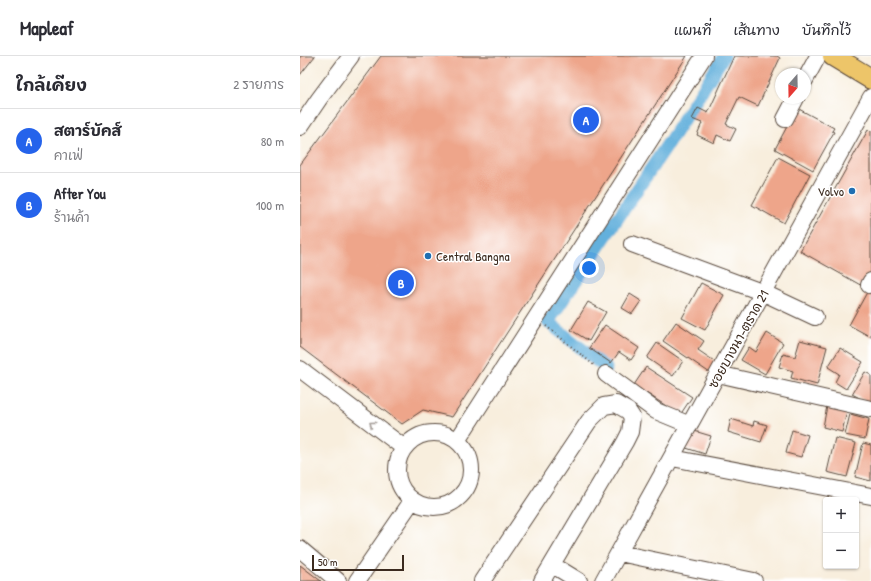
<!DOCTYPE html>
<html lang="th">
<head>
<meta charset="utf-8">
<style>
  body { margin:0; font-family:"Patrick Hand","Playpen Sans Thai",sans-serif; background:#f7f7f7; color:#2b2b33 }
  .controls { position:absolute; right:12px; bottom:12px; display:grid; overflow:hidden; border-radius:4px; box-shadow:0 1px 3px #0004 }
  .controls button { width:36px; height:36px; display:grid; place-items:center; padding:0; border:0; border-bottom:1px solid #e1e1e2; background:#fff; color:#2b2b33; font:20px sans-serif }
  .compass { position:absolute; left:475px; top:12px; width:36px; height:36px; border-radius:50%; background:#fff; box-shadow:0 1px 3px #0004; rotate:200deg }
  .scale { position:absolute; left:12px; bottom:10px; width:92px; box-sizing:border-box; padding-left:4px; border:2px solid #3b2a1e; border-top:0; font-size:11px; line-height:14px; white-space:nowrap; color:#3b2a1e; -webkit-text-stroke:3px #fff; paint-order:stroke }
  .you { position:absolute; left:289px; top:212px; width:14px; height:14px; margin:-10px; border:3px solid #fff; border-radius:50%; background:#1a73e8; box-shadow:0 0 0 6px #1a73e833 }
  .badge { display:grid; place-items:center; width:26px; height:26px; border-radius:50%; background:#2563eb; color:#fff; font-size:13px; font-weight:700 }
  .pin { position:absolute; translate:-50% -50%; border:2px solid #fff; box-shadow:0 1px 4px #0006 }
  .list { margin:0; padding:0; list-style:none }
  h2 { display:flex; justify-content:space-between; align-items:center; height:52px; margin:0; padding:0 16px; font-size:17px }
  h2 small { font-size:13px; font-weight:400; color:#7c7c81 }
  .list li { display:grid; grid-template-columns:26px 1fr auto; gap:12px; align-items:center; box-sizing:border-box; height:64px; padding:0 16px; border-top:1px solid #e1e1e2 }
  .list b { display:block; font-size:15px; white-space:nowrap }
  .list p { margin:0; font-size:13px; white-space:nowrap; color:#7c7c81 }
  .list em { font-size:13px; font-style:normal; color:#7c7c81 }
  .map { position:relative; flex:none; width:571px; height:525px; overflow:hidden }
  header { display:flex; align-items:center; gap:24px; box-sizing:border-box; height:56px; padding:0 20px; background:#fff; border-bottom:1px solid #e1e1e2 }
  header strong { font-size:19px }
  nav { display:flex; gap:22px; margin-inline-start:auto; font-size:14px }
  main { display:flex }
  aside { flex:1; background:#fff }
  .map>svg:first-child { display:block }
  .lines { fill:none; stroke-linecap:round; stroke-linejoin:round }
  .canal { stroke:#63b0dc; stroke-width:13 }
  .building { fill:#eea58a }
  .minor-casing { stroke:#57473b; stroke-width:18 }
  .major-casing { stroke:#57473b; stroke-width:22 }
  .path { stroke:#57473b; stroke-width:2; stroke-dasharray:1 3; stroke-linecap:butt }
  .minor { stroke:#fff; stroke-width:16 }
  .major { stroke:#edc569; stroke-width:20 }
  .oneway { stroke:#a79f9a }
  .poi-dot { fill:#1f6fb2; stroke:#fff; stroke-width:1.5 }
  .labels { text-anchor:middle; stroke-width:3; stroke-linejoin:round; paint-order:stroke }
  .poi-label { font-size:13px; fill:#3b2a1e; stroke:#fff; text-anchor:end }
  .street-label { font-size:13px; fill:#3b2a1e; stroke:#fff }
</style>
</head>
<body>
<header>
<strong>Mapleaf</strong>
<nav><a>แผนที่</a><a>เส้นทาง</a><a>บันทึกไว้</a></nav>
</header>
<main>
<aside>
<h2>ใกล้เคียง<small>2 รายการ</small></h2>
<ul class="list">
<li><span class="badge">A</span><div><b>สตาร์บัคส์</b><p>คาเฟ่</p></div><em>80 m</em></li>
<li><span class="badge">B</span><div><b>After You</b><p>ร้านค้า</p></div><em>100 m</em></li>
</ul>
</aside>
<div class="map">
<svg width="571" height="525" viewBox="0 0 571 525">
  <rect width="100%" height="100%" fill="#fff"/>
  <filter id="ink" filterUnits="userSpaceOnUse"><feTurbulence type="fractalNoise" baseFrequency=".025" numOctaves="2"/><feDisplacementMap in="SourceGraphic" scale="8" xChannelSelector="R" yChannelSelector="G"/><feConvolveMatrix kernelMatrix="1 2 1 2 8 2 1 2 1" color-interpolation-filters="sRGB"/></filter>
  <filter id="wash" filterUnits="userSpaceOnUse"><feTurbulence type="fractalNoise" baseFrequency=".012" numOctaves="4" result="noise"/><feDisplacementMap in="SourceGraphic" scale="16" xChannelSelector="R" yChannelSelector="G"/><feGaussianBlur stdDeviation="0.9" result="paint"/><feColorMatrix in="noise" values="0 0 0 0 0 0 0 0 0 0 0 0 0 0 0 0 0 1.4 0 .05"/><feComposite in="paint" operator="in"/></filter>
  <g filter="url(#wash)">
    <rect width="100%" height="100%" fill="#f8eedd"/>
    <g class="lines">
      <path class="canal" d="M306 312 248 266 369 86 424 0"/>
    </g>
    <g id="blocks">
      <path class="building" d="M0 0H15L0 19Z
        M81 0H387L152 361 123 354 102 368 0 291V109Z
        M434 0H477L480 2 458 50 439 41 426 68 436 73 430 85 417 79 414 87 397 79 402 67 392 63 398 52 408 57Z
        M497 52 534 72 532 75 534 76 513 114 475 93Z
        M568 74 571 75V218L564 231 500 195Z
        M478 101 510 118 484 167 452 149Z
        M401 227 424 239 405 274 382 262Z
        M571 229V281L549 269Z
        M330 238 341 245 332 258 322 252Z
        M288 246 306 256 289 285 271 274Z
        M376 266 404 285 398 294 417 307 410 317 363 285Z
        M305 269 339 292 331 304 319 296 311 307 289 292Z
        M467 277 483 287 465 318 441 304 449 291 456 296Z
        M500 284 527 291 517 329 491 322 493 315 479 311 483 298 495 301Z
        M357 287 383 305 373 320 347 302Z
        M540 292 563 306 546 333 535 326 539 318 528 311Z
        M346 311 392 341 380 359 334 329Z
        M565 316 571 319V348L552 338Z
        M527 350 547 355 542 376 523 371Z
        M550 358 569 363 565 383 545 379Z
        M431 363 453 370 454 365 467 369 461 386 428 376Z
        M391 374 411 380 405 398 386 392Z
        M492 374 508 379 501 401 486 397Z
        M535 382 556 387 547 421 527 416Z
        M563 387 571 389V425L555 421Z
        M0 509 21 525H0Z"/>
    </g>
  </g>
  <g filter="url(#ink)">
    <use href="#blocks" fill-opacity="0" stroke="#57473b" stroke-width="1"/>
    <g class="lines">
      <g class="minor-casing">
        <path id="minor" d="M505 24 518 0
          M485 63 496 42
          M0 71 19 43 51 0
          M332 188 464 237 515 261
          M569 229 571 225
          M0 313 103 391
          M306 318 356 355 390 369
          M418 318 571 353
          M97 414a37 37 0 1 1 74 0a37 37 0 1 1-74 0Z
          M157 385 404 0
          M372 402 571 440
          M0 493 38 525
          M319 497 454 525
          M261 514 279 525
          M57 525 112 445
          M182 525 289 365 304 350 316 348 328 355 332 361 330 376 325 386 242 525
          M303 525 571 41"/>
      </g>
      <g class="major-casing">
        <path id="major" d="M533 0 571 23"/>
      </g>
      <path class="path" d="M246 270 295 310"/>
      <use href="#minor" class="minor"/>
      <use href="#major" class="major"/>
    </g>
    <defs><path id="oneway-chevron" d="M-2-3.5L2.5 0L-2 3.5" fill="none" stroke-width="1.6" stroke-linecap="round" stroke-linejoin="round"/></defs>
    <use class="oneway" href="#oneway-chevron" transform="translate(72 368) rotate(-143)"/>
  </g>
  <g class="poi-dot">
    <circle cx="552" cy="135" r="4"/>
    <circle cx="128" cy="200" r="4"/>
  </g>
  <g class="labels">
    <g class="poi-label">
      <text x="544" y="140">Volvo</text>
      <text x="136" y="205" text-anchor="start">Central Bangna</text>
    </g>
    <g class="street-label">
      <text transform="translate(438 283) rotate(-61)" y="5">ซอยบางนา-ตราด 21</text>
    </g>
  </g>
</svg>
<div class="controls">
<button>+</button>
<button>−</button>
</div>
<svg class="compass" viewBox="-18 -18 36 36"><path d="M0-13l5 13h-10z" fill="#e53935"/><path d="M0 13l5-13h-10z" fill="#7c7c81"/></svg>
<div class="scale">50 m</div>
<div class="you"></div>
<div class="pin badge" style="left:286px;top:64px">A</div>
<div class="pin badge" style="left:101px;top:227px">B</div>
</div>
</main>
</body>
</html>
